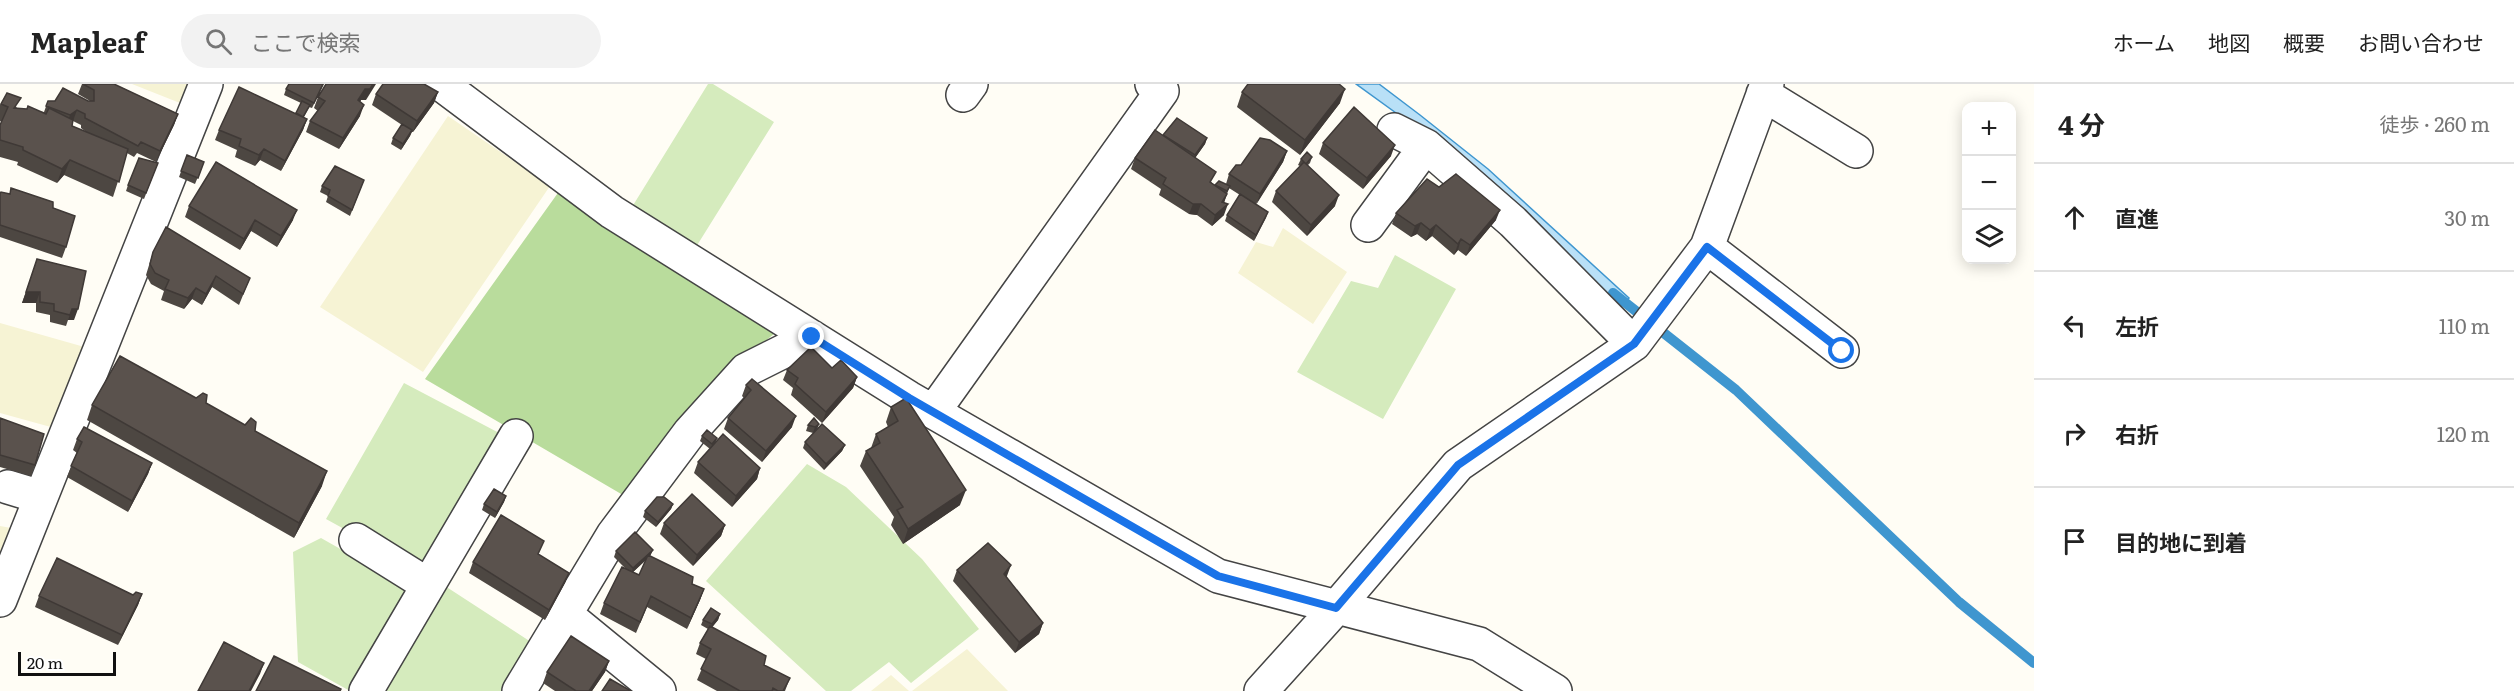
<!DOCTYPE html>
<html lang="ja">
<head>
<meta charset="utf-8">
<style>
  body { margin:0; font-family:Literata,"Noto Sans JP",serif; background:#f2f2f2; color:#222 }
  .controls { position:absolute; right:18px; top:18px; display:grid; overflow:hidden; border-radius:12px; box-shadow:0 3px 15px #0003 }
  .controls button { width:54px; height:54px; display:grid; place-items:center; padding:0; border:0; border-bottom:2px solid #e0e0e0; background:#fff; color:#222; font:30px sans-serif }
  .scale { position:absolute; left:18px; bottom:15px; width:98px; box-sizing:border-box; padding-left:6px; border:3px solid #111; border-top:0; font-size:16px; line-height:21px; white-space:nowrap; color:#111; -webkit-text-stroke:4px #fff; paint-order:stroke }
  .stop { position:absolute; width:18px; height:18px; margin:-14px; border:4px solid #1a73e8; border-radius:50%; background:#fff }
  .stop.end { background:#1a73e8; border-color:#fff; box-shadow:0 2px 6px #0008 }
  .list { margin:0; padding:0; list-style:none }
  h2 { display:flex; justify-content:space-between; align-items:center; height:78px; margin:0; padding:0 24px; font-size:26px }
  h2 small { font-size:20px; font-weight:400; color:#767676 }
  .list li { display:grid; grid-template-columns:39px 1fr auto; gap:18px; align-items:center; box-sizing:border-box; height:108px; padding:0 24px; border-top:2px solid #e0e0e0 }
  .list b { display:block; font-size:22px; white-space:nowrap }
  .list em { font-size:20px; font-style:normal; color:#767676 }
  .icon { flex:none; width:33px; height:33px; fill:none; stroke:currentColor; stroke-width:2; stroke-linecap:round; stroke-linejoin:round }
  .map { position:relative; flex:none; width:2034px; height:607px; overflow:hidden }
  header { display:flex; align-items:center; gap:36px; box-sizing:border-box; height:84px; padding:0 30px; background:#fff; border-bottom:2px solid #e0e0e0 }
  header strong { font-size:28px }
  nav { display:flex; gap:33px; margin-inline-start:auto; font-size:21px }
  .search { width:420px; height:54px; background:#f2f2f2; display:flex; align-items:center; gap:15px; box-sizing:border-box; padding:0 21px; border-radius:33px; color:#767676; font-size:22px }
  main { display:flex }
  aside { flex:1; background:#fff }
  .map>svg:first-child { display:block }
  .farmland { fill:#f6f3d4 }
  .green { fill:#d5ebbd }
  .forest { fill:#b9dc9c }
  .water { fill:#b9e0f7; stroke:#3f96cf; stroke-width:1.5 }
  .lines { fill:none; stroke-linecap:round; stroke-linejoin:round }
  .stream { stroke:#3f96cf; stroke-width:10 }
  .minor-casing { stroke:#444; stroke-width:36 }
  .minor { stroke:#fff; stroke-width:33 }
  .wall { fill:#4d4742; fill-rule:evenodd }
  .shaded-wall { fill:#3f3936 }
  .building { fill:#5a524d; stroke:#3f3936; stroke-width:1.5 }
  .route { stroke:#1a73e8; stroke-width:8 }
</style>
</head>
<body>
<header>
<strong>Mapleaf</strong>
<div class="search"><svg class="icon" aria-label="search" viewBox="0 0 24 24"><circle cx="10" cy="10" r="6"/><path d="M15 15l6 6"/></svg>ここで検索</div>
<nav><a>ホーム</a><a>地図</a><a>概要</a><a>お問い合わせ</a></nav>
</header>
<main>
<div class="map">
<svg width="2034" height="607" viewBox="0 0 2034 607">
  <rect width="100%" height="100%" fill="#fffdf5"/>
  <path class="farmland" d="M132 0H194L185 21Z
    M448 32 550 102 423 288 320 223Z
    M1283 144 1347 188 1313 240 1238 189 1256 158 1273 163Z
    M0 239 88 264 58 345 0 329Z
    M0 442 11 444 0 474Z
    M967 565 1008 607H912Z
    M891 591 909 607H871Z"/>
  <path class="green" d="M708 0H713L774 38 696 163 632 123Z
    M1395 171 1456 205 1383 335 1297 288 1351 197 1378 204Z
    M404 299 503 351 424 489 326 435Z
    M807 380 846 403 922 475 979 545 911 599 889 578 851 607H826L706 497Z
    M321 454 411 505 350 607 298 578 293 468Z
    M445 502 531 558 504 607H382Z"/>
  <path class="forest" d="M560 106 780 245 735 282 628 414 425 295Z"/>
  <path class="water" d="M1356 0H1379L1420 31 1488 85 1629 214 1619 224 1414 42Z"/>
  <g class="lines">
    <path class="stream" d="M1613 209 1736 306 1959 518 2034 579"/>
    <g class="minor-casing">
      <path id="minor" d="M441 0 612 128 909 314 1218 492 1479 560 1555 607
        M1763 10 1856 67
        M963 11 971 0
        M1394 46 1426 62 1513 138 1634 260
        M1368 141 1426 62
        M1707 163 1842 267
        M934 327 1162 7 1152 0
        M8 403 41 413
        M356 456 428 501
        M0 516 206 0
        M565 530 659 607
        M366 607 516 352
        M519 607 613 451 690 348 746 286 812 253
        M1261 607 1336 524 1458 381 1634 260 1707 163 1767 0"/>
    </g>
    <use href="#minor" class="minor"/>
  </g>
  <path class="wall" d="M82 0H114L178 30 174 41 156 78 137 69 134 73 127 69 113 113 64 91 57 99 17 81 18 78 0 73V41L2 38 0 37V21L7 9 17 24 44 28 48 17H90L78 10ZM73 37 81 41V44L86 48 72 42Z
    M324 0 312 24 309 23 304 33 307 35 303 46 281 87 260 76 255 82 235 73 237 66 215 56 219 46 296 29 301 19 284 11 286 5Z
    M326 0 366 16H361L360 18V32L339 65 306 48 310 37 318 27 314 24 318 13Z
    M438 8 434 19 413 48H412L410 52 401 66 391 60 393 54 402 41 372 21 376 10Z
    M1242 8 1340 19 1300 71 1237 23Z
    M1163 51 1207 54 1205 60 1195 74 1212 99 1215 101 1226 100 1229 90 1241 81 1287 67 1283 78 1256 120 1268 128 1254 157 1225 137 1227 131 1240 111 1229 104 1224 119V131L1212 142 1197 131 1189 130 1159 111 1161 105 1131 85 1135 74Z
    M1323 59 1391 72 1363 105 1319 70Z
    M187 71 204 78 195 100 179 93Z
    M1312 73 1310 79 1308 81 1335 122 1307 152 1272 118 1276 107 1300 82 1298 81 1301 75Z
    M158 79 144 115 126 107 128 101Z
    M364 96 350 132 326 118 328 112 320 108 322 102Z
    M1439 103 1496 136 1466 172 1458 166 1454 171 1432 152 1426 157 1417 150 1411 153 1392 140 1396 129Z
    M11 104 66 163 62 174 0 153V110H10Z
    M189 122 293 136 277 163 251 147 240 166 185 133Z
    M153 168 250 194 239 221 212 203 202 221 192 215 184 225 161 216 164 207 151 200 146 191Z
    M37 175 74 236H68L66 242 50 238V231L36 228V219H22Z
    M832 284 857 293 853 304 822 339 791 311 793 304 783 296 787 286Z
    M746 301 792 343 762 378 724 345 728 334 744 314 742 312Z
    M206 319 255 347 322 402 294 454 87 336 92 321Z
    M891 323 960 421 903 460 891 441 894 433 860 382 866 367 871 364 876 350 888 343 886 338Z
    M0 334 35 381 31 392 0 383Z
    M819 340 817 345 845 361 842 367 824 386 803 364 805 358 816 346 813 349 806 347 808 341Z
    M702 352 717 354 715 360 760 384 757 395 732 423 694 389 698 378 710 365 700 357Z
    M77 355 152 379 148 390 128 428 67 393 77 369 73 366Z
    M506 412 504 418 495 434 482 426 484 420Z
    M673 420 671 425 656 443 643 433 645 427Z
    M664 439 725 441 721 452 693 482 660 450Z
    M653 466 650 472 692 500 704 505 700 516 687 545 647 523 636 549 600 530 604 519 626 485 614 473 616 467ZM646 476 639 491 633 488Z
    M539 471 569 489 565 499 545 536 469 489 473 478Z
    M957 486 1007 492 1006 493 1043 539 1039 550 1015 569 953 497Z
    M142 510 138 521 118 561 35 523 39 512Z
    M720 530 718 536 712 543 764 581 790 594 785 607H717L697 596 706 575 696 570 700 559 708 545 701 541 703 536Z
    M609 577 605 588 592 607H555L543 599 547 588Z"/>
  <path class="shaded-wall" d="M373 0H376L366 16H361L354 27 358 16 365 5Z
    M1345 5 1340 19 1300 71 1305 56Z
    M438 8 434 19 413 48 417 37Z
    M364 21 360 32 339 65 343 54Z
    M77 26 73 37 66 42 70 31Z
    M178 30 174 41 156 78 160 67Z
    M307 35 303 46 281 87 285 77Z
    M412 46 410 52 401 66 403 60Z
    M1207 54 1205 60 1193 77 1195 71Z
    M1395 61 1391 72 1363 105 1367 94Z
    M264 65 260 76 255 82 259 71Z
    M1287 67 1283 78 1256 121 1260 110Z
    M70 76 64 91 57 99 62 85Z
    M1227 110 1223 121 1228 120 1224 131 1212 142 1215 131Z
    M1339 111 1335 122 1307 152 1311 141Z
    M1193 120H1201L1197 131 1189 130Z
    M297 126 293 136 277 163 281 152Z
    M1500 126 1496 136 1466 172 1470 161Z
    M1268 128 1266 134 1254 157 1256 151Z
    M255 136 251 147 240 166 244 155Z
    M1421 139 1417 150 1411 153 1415 142Z
    M1436 141 1432 152 1426 157 1430 146Z
    M1461 155 1458 166 1454 171 1458 160Z
    M216 192 212 203 202 221 206 210Z
    M196 204 192 215 184 225 188 214Z
    M26 208H40L36 219H22Z
    M72 225H78L74 236H68Z
    M857 293 853 304 822 339 826 328Z
    M796 332 792 343 762 378 766 367Z
    M819 340 817 345 813 349 815 343Z
    M845 361 842 367 824 386 826 380Z
    M152 379 148 390 128 428 132 417Z
    M760 384 757 395 732 423 736 412Z
    M327 387 322 402 294 454 299 439Z
    M966 406 960 421 903 460 908 445Z
    M506 412 504 418 495 434 497 428Z
    M673 420 671 425 656 443 658 438Z
    M725 441 721 452 693 482 697 471Z
    M653 466 650 472 631 490 633 484Z
    M1011 481 1007 492 1000 501 1004 490Z
    M569 489 565 499 545 536 549 526Z
    M704 505 700 516 687 545 691 534Z
    M142 510 138 521 118 561 122 551Z
    M720 530 718 536 710 546 712 540Z
    M1043 539 1039 550 1015 569 1019 558Z
    M609 577 605 588 592 607H589Z
    M264 579 260 590 251 607H249Z"/>
  <path class="building" d="M83 0H114L178 30 160 67 141 58 138 62 85 34V30L77 26 70 31 46 22 48 17H55L63 4 88 17H94V6Z
    M289 0H323L314 19 286 5Z
    M326 0H373L370 5H365L358 16 364 21 343 54 310 37 325 17 318 13Z
    M383 0H424L438 8 417 37 376 10Z
    M1248 0H1339L1345 5 1305 56 1242 8Z
    M239 3 307 35 285 77 264 65 259 71 239 62 241 55 219 46Z
    M7 9 21 14 14 24 27 25 28 22 46 30 49 24 73 36 72 42 128 65 119 98 70 76 62 85 23 66V63L0 56V41L8 23 1 20Z
    M302 17 310 21 303 33 296 29Z
    M1354 23 1395 61 1367 94 1323 59Z
    M1177 34 1207 54 1195 71 1163 51Z
    M402 40 412 46 403 60 393 54Z
    M1155 46 1216 88 1210 98 1227 110 1222 118 1228 120 1215 131 1201 120H1193L1163 100 1166 94 1135 74Z
    M1260 54 1270 56 1287 67 1260 110 1229 90 1236 81H1241Z
    M1307 68 1312 73 1306 80 1301 75Z
    M187 71 204 78 198 94 181 87Z
    M139 74 158 79 146 109 128 101Z
    M216 78 297 126 281 152 255 136 244 155 189 122Z
    M1304 78 1339 111 1311 141 1276 107Z
    M335 82 364 96 352 126 328 112 330 106 322 102Z
    M1456 90 1500 126 1470 161 1461 155 1458 160 1436 141 1430 146 1421 139 1415 142 1396 129 1427 95 1439 103Z
    M1219 97 1230 102 1227 107 1215 101Z
    M11 104 53 118V124L75 132 66 163 0 141V110L1 108 10 110Z
    M1240 110 1268 128 1256 151 1227 131Z
    M166 143 250 194 243 210 216 192 206 210 196 204 188 214 165 205 169 196 155 189 150 180 153 168Z
    M37 175 86 187 78 225H72L70 231 54 227V220L40 218V208H26Z
    M811 263 832 284 841 276 857 293 826 328 795 300 798 294 787 286Z
    M120 272 196 314 203 309 207 311 206 319 245 341 251 334 256 338 255 347 327 387 299 439 92 321Z
    M752 295 796 332 766 367 728 334 751 306 746 301Z
    M906 314 966 406 908 445 897 426 903 423 866 367 880 359 876 350 898 337 891 323Z
    M0 334 44 350 35 381 0 371Z
    M814 334 819 340 815 343 808 341Z
    M822 340 845 361 826 380 805 358Z
    M84 343 152 379 132 417 71 382 82 358 77 355Z
    M707 346 717 354 712 360 702 352Z
    M723 350 760 384 736 412 698 378Z
    M494 405 506 412 497 428 484 420Z
    M692 410 725 441 697 471 664 439Z
    M657 413H664L673 420 658 438 645 427Z
    M501 431 544 457 538 470 569 489 549 526 473 478Z
    M635 448 653 466 633 484 616 467Z
    M988 459 1011 481 1004 490 1043 539 1019 558 957 486Z
    M648 471 693 493 692 500 704 505 691 534 651 512 640 538 604 519 622 483 639 491Z
    M57 474 133 511 136 508 142 510 122 551 39 512Z
    M711 524 720 530 712 540 703 536Z
    M710 542 766 572 764 581 790 594 783 607H778L773 604 772 607H740L701 585 711 565 700 559Z
    M571 552 609 577 589 607H576L547 588Z
    M224 558 264 579 249 607H198Z
    M274 572 341 605 340 607H256Z
    M610 595 631 607H602Z"/>
  <g class="lines">
    <path class="route" d="M812 253 909 314 1218 492 1336 524 1458 381 1634 260 1707 163 1842 267"/>
  </g>
</svg>
<div class="controls">
<button>+</button>
<button>−</button>
<button><svg class="icon" aria-label="layers" viewBox="0 0 24 24"><path d="M12 4l9 5-9 5-9-5zM3 14l9 5 9-5"/></svg></button>
</div>
<div class="scale">20 m</div>
<div class="stop" style="left:1842px;top:267px"></div>
<div class="stop end" style="left:812px;top:253px"></div>
</div>
<aside>
<h2>4 分<small>徒歩 · 260 m</small></h2>
<ul class="list">
<li><svg class="icon" aria-label="ahead" viewBox="0 0 24 24"><path d="M12 20V5M6 11l6-6 6 6"/></svg><div><b>直進</b></div><em>30 m</em></li>
<li><svg class="icon" aria-label="left" viewBox="0 0 24 24"><path d="M17 20v-9H6M10 6l-5 5 5 5"/></svg><div><b>左折</b></div><em>110 m</em></li>
<li><svg class="icon" aria-label="right" viewBox="0 0 24 24"><path d="M7 20v-9h11M14 6l5 5-5 5"/></svg><div><b>右折</b></div><em>120 m</em></li>
<li><svg class="icon" aria-label="arrive" viewBox="0 0 24 24"><path d="M6 21V4h12l-3 4 3 4H6"/></svg><div><b>目的地に到着</b></div></li>
</ul>
</aside>
</main>
</body>
</html>
